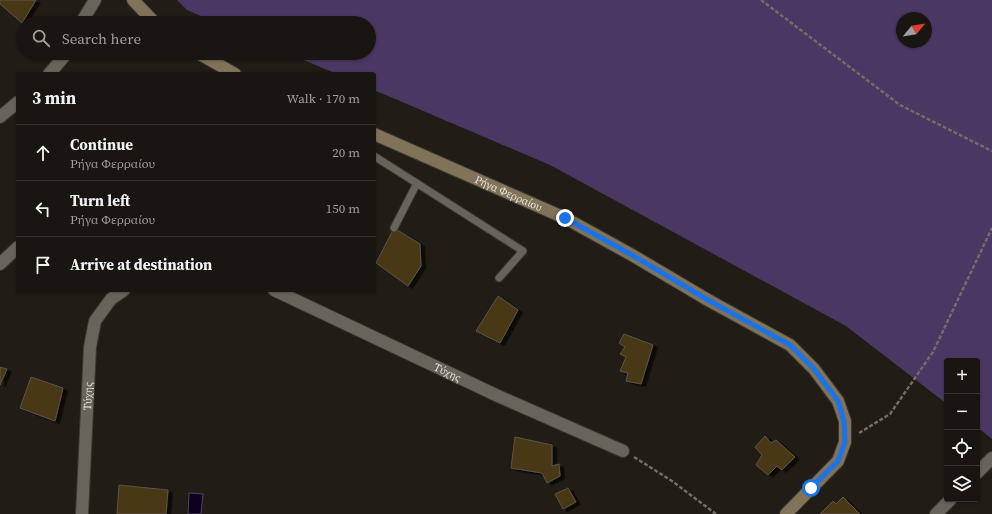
<!DOCTYPE html>
<html lang="en">
<head>
<meta charset="utf-8">
<style>
  body { margin:0; font-family:"Source Serif 4",serif; background:#26221e; color:#f1f3f6 }
  .controls { position:absolute; right:12px; bottom:12px; display:grid; overflow:hidden; border-radius:4px; box-shadow:0 1px 3px #0004 }
  .controls button { width:36px; height:36px; display:grid; place-items:center; padding:0; border:0; border-bottom:1px solid #373430; background:#191510; color:#f1f3f6; font:20px sans-serif }
  .compass { position:absolute; left:896px; top:12px; width:36px; height:36px; border-radius:50%; background:#191510; box-shadow:0 1px 3px #0004; rotate:60deg }
  .stop { position:absolute; width:12px; height:12px; margin:-9px; border:3px solid #1a73e8; border-radius:50%; background:#fff }
  .stop.end { background:#1a73e8; border-color:#fff; box-shadow:0 1px 4px #0008 }
  .list { margin:0; padding:0; list-style:none }
  h2 { display:flex; justify-content:space-between; align-items:center; height:52px; margin:0; padding:0 16px; font-size:17px }
  h2 small { font-size:13px; font-weight:400; color:#9f9f9f }
  .list li { display:grid; grid-template-columns:26px 1fr auto; gap:12px; align-items:center; box-sizing:border-box; height:56px; padding:0 16px; border-top:1px solid #373430 }
  .list b { display:block; font-size:15px; white-space:nowrap }
  .list p { margin:0; font-size:13px; white-space:nowrap; color:#9f9f9f }
  .list em { font-size:13px; font-style:normal; color:#9f9f9f }
  .icon { flex:none; width:22px; height:22px; fill:none; stroke:currentColor; stroke-width:2; stroke-linecap:round; stroke-linejoin:round }
  .map { position:relative; flex:none; width:992px; height:514px; overflow:hidden }
  .search { position:absolute; background:#191510; box-shadow:0 1px 3px #0004; left:16px; top:16px; width:360px; height:44px; display:flex; align-items:center; gap:10px; box-sizing:border-box; padding:0 14px; border-radius:22px; color:#9f9f9f; font-size:15px }
  .panel { position:absolute; background:#191510; box-shadow:0 1px 3px #0004; left:16px; top:72px; width:360px; height:220px; border-radius:4px }
  .map>svg:first-child { display:block }
  .green { fill:#4a3763; fill-rule:evenodd }
  .water { fill:#0e0021; stroke:#4f445a }
  .building { fill:#4a3712; stroke:#5a544b; filter:url(#shadow) }
  .lines { fill:none; stroke-linecap:round; stroke-linejoin:round }
  .lane-casing { stroke:#3b3832; stroke-width:9 }
  .street-casing { stroke:#3b3832; stroke-width:14 }
  .secondary-casing { stroke:#3b3832; stroke-width:14 }
  .path { stroke:#716c66; stroke-width:2.5; stroke-dasharray:4 2; stroke-linecap:butt }
  .lane { stroke:#69645b; stroke-width:7 }
  .street { stroke:#69645b; stroke-width:12 }
  .secondary { stroke:#81735a; stroke-width:12 }
  .route { stroke:#1a73e8; stroke-width:5 }
  .labels { text-anchor:middle; stroke-width:3.5; stroke-linejoin:round; paint-order:stroke }
  .street-label { font-size:11px; fill:#e7e4de; stroke:#090705 }
</style>
</head>
<body>
<div class="map">
<svg width="992" height="514" viewBox="0 0 992 514">
  <defs>
    <filter id="shadow"><feDropShadow dx="4.5" dy="2.5" stdDeviation="0" flood-color="#0009"/></filter>
  </defs>
  <rect width="100%" height="100%" fill="#211c15"/>
  <path class="green" d="M177 0H992V439L977 427V361H947V404L846 326 550 165 374 90V74H337L287 53H369V23H217L187 10ZM902 18H926V42H902Z"/>
  <path class="water" d="M189 493 203 494 201 514H188Z"/>
  <path class="building" d="M0 0H36L22 23 0 4Z
    M394 228 420 244 421 266 408 286 376 263Z
    M498 296 518 310 500 343 476 331Z
    M624 334 653 345 641 384 626 381 628 373 620 371 626 357 620 354 625 347 619 343Z
    M0 367 7 369 0 385Z
    M31 377 63 388 55 421 20 408Z
    M765 436 771 443 776 440 795 457 782 470 777 466 768 475 756 465 762 455 755 447Z
    M515 437 552 445V466L559 464 560 476 547 483 542 473 511 468Z
    M119 485 168 490 166 514H117Z
    M568 488 576 502 563 509 555 494Z
    M843 497 860 514H820L833 501 836 504Z"/>
  <g class="lines">
    <g class="lane-casing">
      <path id="lane" d="M374 156 523 251 499 278
        M394 228 417 183"/>
    </g>
    <g class="street-casing">
      <g id="street">
        <path d="M81 23 95 0"/>
        <path d="M49 74 67 53"/>
        <path d="M0 117 18 102"/>
        <path d="M0 264 18 247"/>
        <path id="s1" d="M274 290 498 396 623 451"/>
        <path d="M977 473 992 458"/>
        <path id="s2" d="M82 514 90 347 95 321 111 299 124 290"/>
        <path d="M936 514 951 499"/>
      </g>
    </g>
    <g class="secondary-casing">
      <g id="secondary">
        <path d="M133 0 155 23"/>
        <path d="M198 53 235 74"/>
        <path id="s3" d="M374 134 565 218 632 255 708 300 790 345 814 369 838 401 845 421V442L838 461 786 514"/>
      </g>
    </g>
    <path class="path" d="M761 0 900 105 992 151
      M859 433 890 414 933 352 992 228
      M634 457 672 481 716 514"/>
    <use href="#lane" class="lane"/>
    <use href="#street" class="street"/>
    <use href="#secondary" class="secondary"/>
  </g>
  <g class="lines">
    <path class="route" d="M565 218 632 255 708 300 790 345 814 369 838 401 844 421 845 442 838 461 811 488"/>
  </g>
  <g class="labels">
    <g class="street-label">
      <text dy="4" stroke="none"><textPath href="#s3" startOffset="147">Ρήγα Φερραίου</textPath></text>
      <text dy="4" stroke="none"><textPath href="#s1" startOffset="192">Τύχης</textPath></text>
      <text dy="4" stroke="none"><textPath href="#s2" startOffset="118">Τύχης</textPath></text>
    </g>
  </g>
</svg>
<div class="controls">
<button>+</button>
<button>−</button>
<button><svg class="icon" aria-label="locate" viewBox="0 0 24 24"><circle cx="12" cy="12" r="6"/><path d="M12 2v4M12 18v4M2 12h4M18 12h4"/></svg></button>
<button><svg class="icon" aria-label="layers" viewBox="0 0 24 24"><path d="M12 4l9 5-9 5-9-5zM3 14l9 5 9-5"/></svg></button>
</div>
<svg class="compass" viewBox="-18 -18 36 36"><path d="M0-13l5 13h-10z" fill="#e53935"/><path d="M0 13l5-13h-10z" fill="#9f9f9f"/></svg>
<div class="stop" style="left:811px;top:488px"></div>
<div class="stop end" style="left:565px;top:218px"></div>
<div class="search"><svg class="icon" aria-label="search" viewBox="0 0 24 24"><circle cx="10" cy="10" r="6"/><path d="M15 15l6 6"/></svg>Search here</div>
<section class="panel">
<h2>3 min<small>Walk · 170 m</small></h2>
<ul class="list">
<li><svg class="icon" aria-label="ahead" viewBox="0 0 24 24"><path d="M12 20V5M6 11l6-6 6 6"/></svg><div><b>Continue</b><p>Ρήγα Φερραίου</p></div><em>20 m</em></li>
<li><svg class="icon" aria-label="left" viewBox="0 0 24 24"><path d="M17 20v-9H6M10 6l-5 5 5 5"/></svg><div><b>Turn left</b><p>Ρήγα Φερραίου</p></div><em>150 m</em></li>
<li><svg class="icon" aria-label="arrive" viewBox="0 0 24 24"><path d="M6 21V4h12l-3 4 3 4H6"/></svg><div><b>Arrive at destination</b></div></li>
</ul>
</section>
</div>
</body>
</html>
